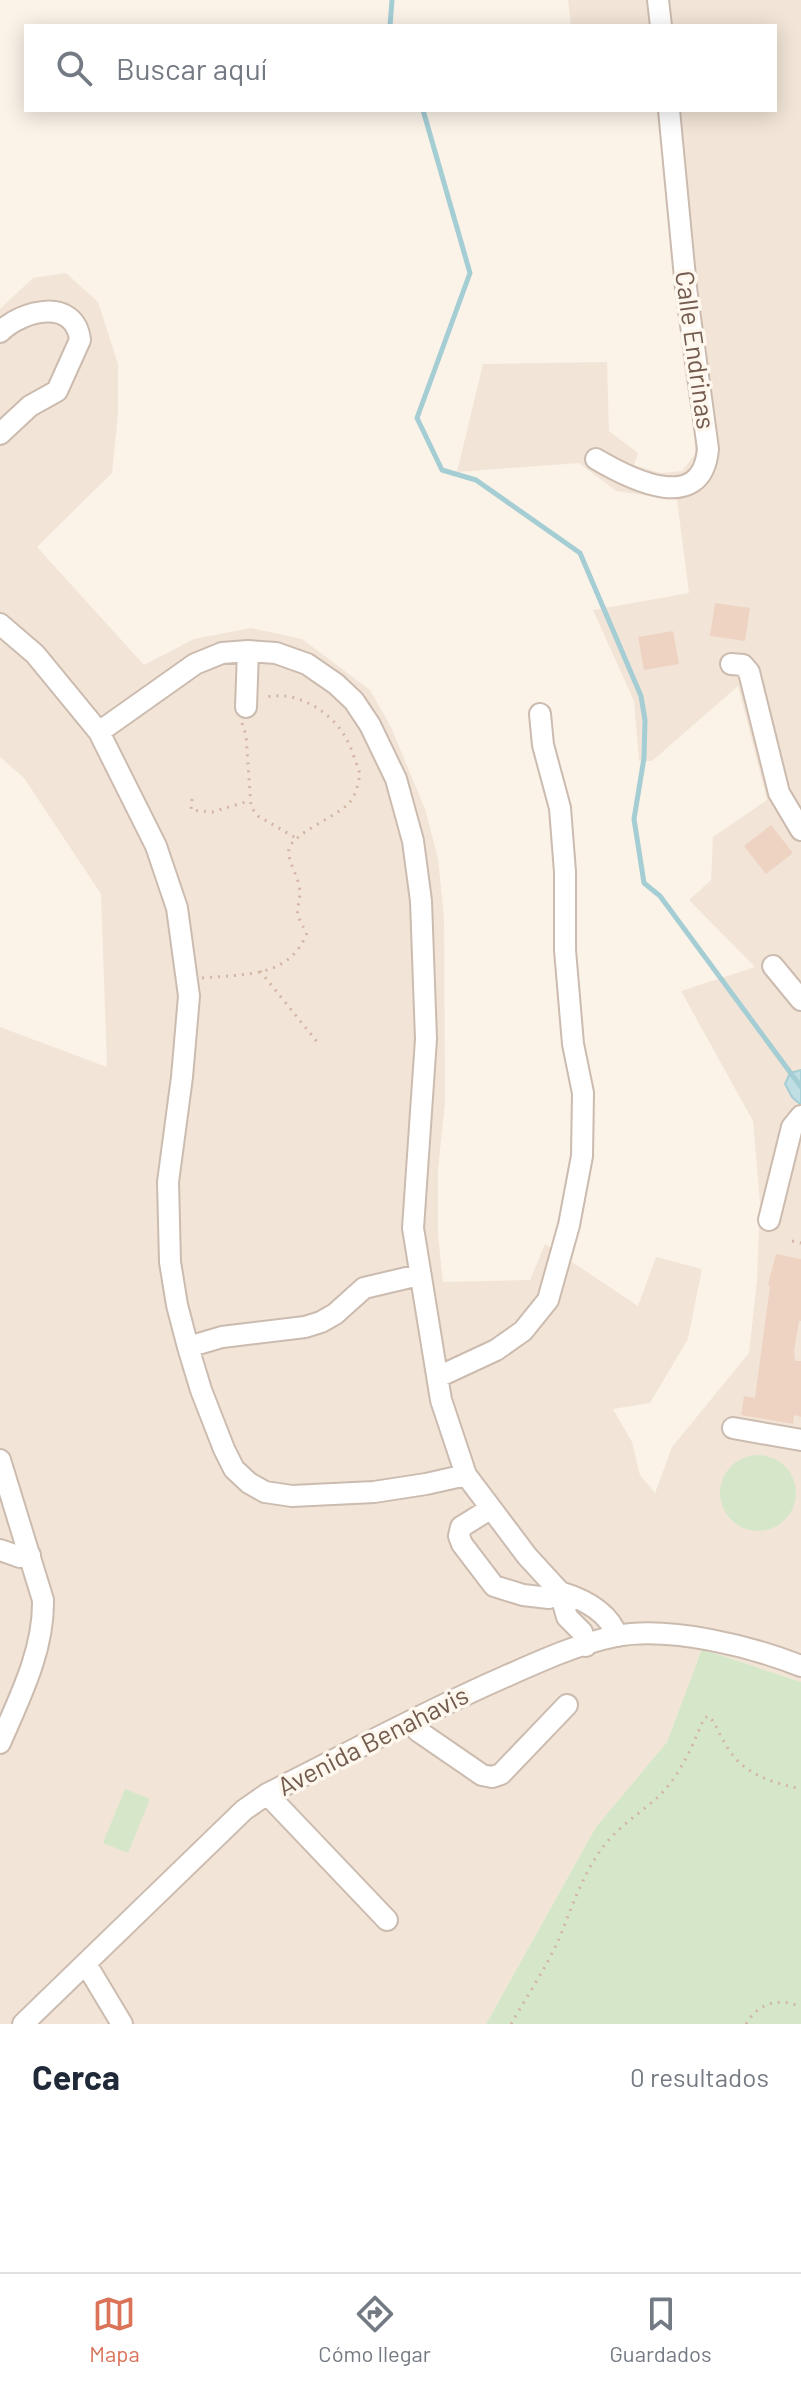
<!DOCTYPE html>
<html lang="es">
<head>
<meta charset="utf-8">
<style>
  body { margin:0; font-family:Barlow,sans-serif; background:#f2f2f3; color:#1f2937 }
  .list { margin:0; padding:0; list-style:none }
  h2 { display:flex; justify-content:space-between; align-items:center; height:104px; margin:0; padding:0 32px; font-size:34px }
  h2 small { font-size:26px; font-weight:400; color:#747a83 }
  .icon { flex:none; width:44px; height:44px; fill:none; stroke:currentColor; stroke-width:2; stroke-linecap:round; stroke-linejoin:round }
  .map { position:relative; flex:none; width:801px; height:2024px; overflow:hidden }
  .search { position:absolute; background:#fff; box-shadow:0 4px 20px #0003; left:24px; right:24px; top:24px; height:88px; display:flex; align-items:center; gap:20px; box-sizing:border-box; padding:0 28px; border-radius:0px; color:#747a83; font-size:30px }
  .sheet { height:248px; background:#fff }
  nav { display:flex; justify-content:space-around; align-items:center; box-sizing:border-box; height:112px; border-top:2px solid #e0e1e3; background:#fff; font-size:22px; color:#747a83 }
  nav a { display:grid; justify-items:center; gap:4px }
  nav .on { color:#da7358 }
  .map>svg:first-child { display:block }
  .residential { fill:#f2e5d7 }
  .green { fill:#d5e7c8 }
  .water { fill:#bedee3; stroke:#a5cdd4; stroke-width:2 }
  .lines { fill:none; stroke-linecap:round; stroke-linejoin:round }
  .stream { stroke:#a5cdd4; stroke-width:5 }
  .building { fill:#eed3c2 }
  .minor-casing { stroke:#ccbbaf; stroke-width:24 }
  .path { stroke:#d3b6a5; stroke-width:3; stroke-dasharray:2 6; stroke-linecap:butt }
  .minor { stroke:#fff; stroke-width:20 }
  .labels { text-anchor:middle; stroke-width:7; stroke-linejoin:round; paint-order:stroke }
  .street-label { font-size:26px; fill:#735b4e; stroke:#fef7ee }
</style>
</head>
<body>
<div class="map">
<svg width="801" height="2024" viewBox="0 0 801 2024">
  <rect width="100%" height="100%" fill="#fbf3e8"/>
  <path class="residential" d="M568 0H801V1682L702 1649 667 1742 596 1827 486 2024H0V1027L107 1067 101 894 24 778 0 757V309L33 278 66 273 98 302 118 364V413L112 473 37 547 144 665 194 639 251 628 302 639 370 690 391 727 425 809 438 858 444 917 445 1103 438 1169V1234L443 1282 530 1280 545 1244 638 1306 656 1257 702 1269 688 1339 650 1403 613 1409 632 1442 640 1475 655 1493 672 1447 749 1353 757 1280 760 1202 753 1121 681 991 755 967 689 900 711 880 713 837 767 800 738 686 652 761H639L634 701 593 610 689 593 677 500 616 491 579 463 457 472 483 364 607 362 609 431 638 453 634 465 661 473 682 471 695 454 694 430 683 361 659 110H775V26H571Z"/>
  <path class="green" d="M720 1493a38 38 0 1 1 76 0a38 38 0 1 1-76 0Z
    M702 1649 801 1682V2024H486L596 1827 667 1742Z
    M125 1789 150 1799 128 1853 103 1843Z"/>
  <path class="water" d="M801 1070V1105L792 1097 785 1084 790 1073Z"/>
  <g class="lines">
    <path class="stream" d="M390 26 392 0
      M423 110 470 273 417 418 442 470 476 480 580 553 641 696 645 720 644 758 634 819 644 883 660 896 801 1087"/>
  </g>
  <path class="building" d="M715 603 750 608 745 641 710 636Z
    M673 631 679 664 644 670 638 637Z
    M771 825 793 853 766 874 744 846Z
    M776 1254 801 1259V1321H799L794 1351 795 1361H801V1417L794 1415 793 1424 741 1415 744 1396 755 1398 770 1286 768 1285Z"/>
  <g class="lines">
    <g class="minor-casing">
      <path id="minor" d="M658 0 661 26
        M0 332C22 310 75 297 80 340L57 391 30 406 0 434
        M596 459C630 479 702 516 708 449L686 288 669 110
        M0 624 35 654 99 732
        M731 664 743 665 749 672 779 793 801 830
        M246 707 248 651
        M773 966 801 1000
        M769 1220 792 1127 801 1116
        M188 1347 222 1337 305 1327 321 1322 335 1314 364 1288 419 1275
        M438 1377 496 1350 523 1331 548 1300 569 1225 582 1156 583 1093 573 1044 565 950V872L560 808 543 745 540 714
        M733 1428 801 1440
        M0 1460 43 1600C44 1650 20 1697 0 1743
        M466 1475 426 1484 374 1492 292 1496 265 1492 249 1483 234 1469 224 1449 201 1390 188 1347 177 1305 170 1262 168 1182 182 1077 189 996 177 908 156 846 99 732 195 664 222 653 248 651 276 653 307 664 336 684 354 701 370 725 396 779 413 841 421 901 426 1039 413 1228 441 1400 466 1475 527 1556 560 1592 567 1617 582 1632 586 1646
        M490 1509 461 1527 459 1536 462 1544 494 1586 523 1595 549 1598 560 1592C583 1599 609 1612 617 1636
        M0 1550 20 1557 30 1555
        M410 1722 418 1731 482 1775 492 1777 501 1774 567 1705
        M267 1794 387 1920
        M86 1964 122 2024
        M23 2024 244 1810 267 1794C345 1755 422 1713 502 1678 538 1662 577 1644 616 1636 670 1626 750 1646 801 1666"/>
    </g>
    <path class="path" d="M242 723 246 735 251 807 258 816 296 838
      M192 799 191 810 212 812 249 801
      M260 971 318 1043
      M202 978C245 974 289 978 307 933 289 905 303 910 299 885 297 874 287 860 289 849 292 834 336 817 349 803 356 796 358 784 360 774 356 763 352 749 346 738 331 711 296 690 266 697
      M792 1241 801 1243
      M511 2024C527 1996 546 1968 559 1939 571 1909 582 1877 600 1851 615 1829 639 1814 658 1797 680 1776 693 1745 704 1718L709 1716C718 1727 721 1739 729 1750 745 1775 774 1783 801 1789
      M746 2024C758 2003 779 1997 801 2007"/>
    <use href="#minor" class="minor"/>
  </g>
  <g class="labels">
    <g class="street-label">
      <text transform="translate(695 350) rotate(82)" y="9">Calle Endrinas</text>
      <text transform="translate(373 1741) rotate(-27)" y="9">Avenida Benahavis</text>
    </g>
  </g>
</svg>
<div class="search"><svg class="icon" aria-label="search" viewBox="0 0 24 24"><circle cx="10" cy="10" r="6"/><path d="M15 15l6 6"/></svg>Buscar aquí</div>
</div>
<section class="sheet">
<h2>Cerca<small>0 resultados</small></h2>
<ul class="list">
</ul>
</section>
<nav>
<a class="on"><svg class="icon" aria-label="map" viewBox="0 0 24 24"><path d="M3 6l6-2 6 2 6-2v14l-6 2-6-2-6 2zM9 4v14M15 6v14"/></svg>Mapa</a>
<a><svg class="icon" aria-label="directions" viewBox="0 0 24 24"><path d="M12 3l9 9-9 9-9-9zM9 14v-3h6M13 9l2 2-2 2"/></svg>Cómo llegar</a>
<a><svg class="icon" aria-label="saved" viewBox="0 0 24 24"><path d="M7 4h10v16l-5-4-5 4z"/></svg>Guardados</a>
</nav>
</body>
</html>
